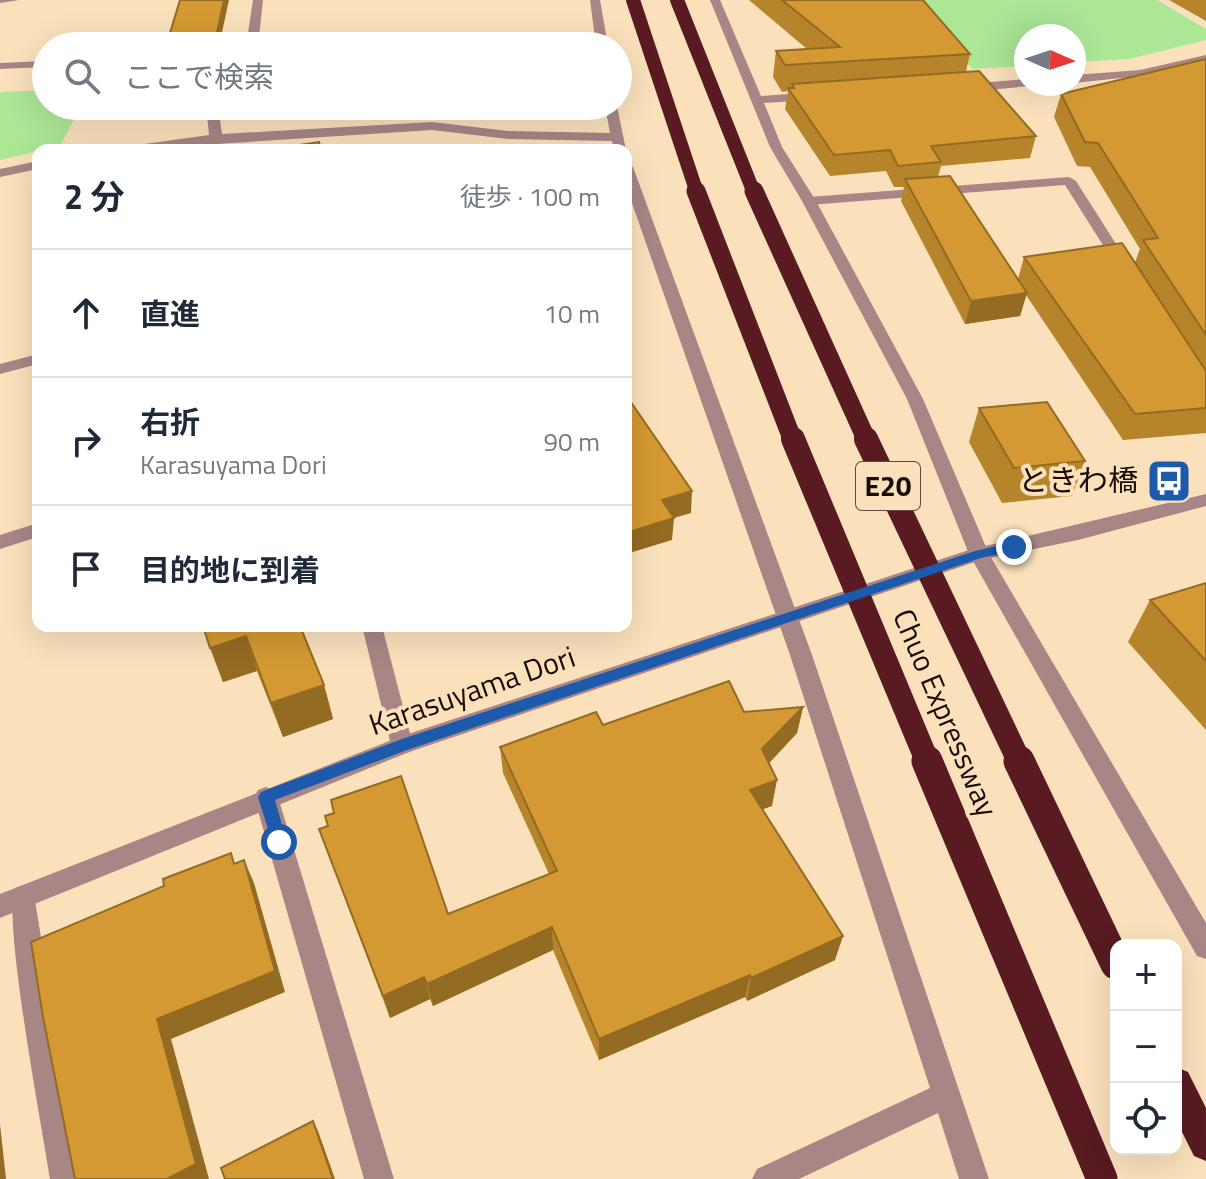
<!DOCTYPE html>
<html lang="ja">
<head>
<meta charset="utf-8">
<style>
  body { margin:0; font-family:"Titillium Web","Noto Sans JP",sans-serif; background:#f2f2f3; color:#1f2937 }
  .controls { position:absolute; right:24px; bottom:24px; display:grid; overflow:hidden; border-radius:16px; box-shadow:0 8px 32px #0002 }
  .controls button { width:72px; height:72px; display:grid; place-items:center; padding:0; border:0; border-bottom:2px solid #e0e1e3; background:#fff; color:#1f2937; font:40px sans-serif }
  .compass { position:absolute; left:1014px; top:24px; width:72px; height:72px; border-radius:50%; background:#fff; box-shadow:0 8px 32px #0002; rotate:93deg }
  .stop { position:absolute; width:24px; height:24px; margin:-18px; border:6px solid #1d5aac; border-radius:50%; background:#fff }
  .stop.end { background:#1d5aac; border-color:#fff; box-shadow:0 2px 8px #0008 }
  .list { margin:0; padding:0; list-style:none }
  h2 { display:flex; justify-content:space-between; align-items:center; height:104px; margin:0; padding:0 32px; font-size:34px }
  h2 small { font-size:26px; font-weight:400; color:#747a83 }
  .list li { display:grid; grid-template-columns:52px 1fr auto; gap:24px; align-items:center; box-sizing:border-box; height:128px; padding:0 32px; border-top:2px solid #e0e1e3 }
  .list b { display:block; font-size:30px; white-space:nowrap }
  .list p { margin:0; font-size:26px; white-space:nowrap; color:#747a83 }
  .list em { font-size:26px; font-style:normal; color:#747a83 }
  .icon { flex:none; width:44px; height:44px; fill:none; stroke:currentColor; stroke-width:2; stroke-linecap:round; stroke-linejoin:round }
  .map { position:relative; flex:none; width:1206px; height:1179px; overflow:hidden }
  .search { position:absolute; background:#fff; box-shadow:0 8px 32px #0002; left:32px; top:32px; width:600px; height:88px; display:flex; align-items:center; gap:20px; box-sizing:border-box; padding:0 28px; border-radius:44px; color:#747a83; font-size:30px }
  .panel { position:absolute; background:#fff; box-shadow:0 8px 32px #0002; left:32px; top:144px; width:600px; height:488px; border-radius:16px }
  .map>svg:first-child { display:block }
  .green { fill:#ace796 }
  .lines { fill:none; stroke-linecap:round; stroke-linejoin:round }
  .service { fill:#a88686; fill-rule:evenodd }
  .minor { fill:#a88686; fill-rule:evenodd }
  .tertiary { fill:#a88686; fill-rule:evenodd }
  .motorway { fill:#591a21; fill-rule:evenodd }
  .motorway-bridge-far3 { stroke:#591a21; stroke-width:14 }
  .motorway-bridge-far2 { stroke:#591a21; stroke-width:19 }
  .motorway-bridge-far1 { stroke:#591a21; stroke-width:24 }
  .motorway-bridge { stroke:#591a21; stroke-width:31 }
  .wall { fill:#b6842b }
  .shaded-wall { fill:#946b23 }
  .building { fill:#d49932; stroke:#946b23; stroke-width:2 }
  .route { fill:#1d5aac }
  .labels { text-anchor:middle; stroke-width:8; stroke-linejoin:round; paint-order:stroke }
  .shield { fill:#fae1bc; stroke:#5d4b38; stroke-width:2 }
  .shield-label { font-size:28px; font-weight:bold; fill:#1a0b00 }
  .poi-label { font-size:30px; fill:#1a0b00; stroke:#fae1bc; text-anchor:end }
  .street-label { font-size:30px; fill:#1a0b00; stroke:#fae1bc }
</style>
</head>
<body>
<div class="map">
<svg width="1206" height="1179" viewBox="0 0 1206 1179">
  <rect width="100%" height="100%" fill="#fae1bc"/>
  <path class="green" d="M909 0H1157L1206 29V40L1129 59 1074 62V36H1026V66L972 69Z
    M46 90V106H81L60 146 0 160V92Z"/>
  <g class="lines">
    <path class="service" d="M0 0H19L0 3Z
      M46 61V67L0 69V63Z
      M1069 177 1076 181 1130 266 1128 269H1118L1065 185 809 205 802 201 809 197Z
      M38 354V364L0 374V364Z
      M24 885 33 888 80 1179H50C43 1133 2 917 15 888Z"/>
    <path class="minor" d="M253 0H263L258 46H246Z
      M590 0H600L608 46H596Z
      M710 0H720L761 96 814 92 820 96 814 100 764 103 782 147 816 201 923 399 989 554 1206 923V959L1197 956 969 554 907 399 802 201 770 147Z
      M1206 55V61L1140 76 1074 83V75L1140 70Z
      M1026 79V84L1030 86 966 92 960 88 966 84Z
      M206 106H218L222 134 432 122 508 131 610 133 605 106H617L626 150H614L612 141 508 139 432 130 124 150 130 146 209 135Z
      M38 161V169L0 177V169Z
      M626 163 633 167 812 655 989 1179H959L938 1113 799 1179H752L757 1169 930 1088 790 655 626 186Z
      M38 523V537L0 549V535Z
      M362 626H382L413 745 410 752 402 754 394 752 391 745Z
      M266 787 274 790 278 797 394 1179H364L254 797 258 790Z"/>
    <path class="tertiary" d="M1206 494V506L1078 540 981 560 409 752 0 918V894L402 736 972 549Z"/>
    <path class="motorway" d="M1176 1067 1188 1072 1206 1108V1161L1194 1156 1176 1120Z"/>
    <path class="motorway-bridge-far3" d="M633 0 697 193
      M677 0 754 193"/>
    <path class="motorway-bridge-far2" d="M696 191 793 441
      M754 191 867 441"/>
    <path class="motorway-bridge-far1" d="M793 439 928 763
      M866 439 1020 763"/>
    <path class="motorway-bridge" d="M927 761 1102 1179
      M1019 761 1116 964"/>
  </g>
  <path class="wall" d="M749 0H923L970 54 966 71 1036 136 1030 158 941 166 938 177 1018 279 1024 257 1135 262 1140 249 1090 167 1077 166 1054 117 1061 94 1206 58V433L1123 440 1026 295 1020 316 965 324 901 201 904 187H894L886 171 830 176 785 109 788 91 782 92 773 77 776 51 807 49Z
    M1169 0H1206V21Z
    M979 408 1085 461 1072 496 1002 503 969 442Z
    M1206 583V730L1128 642 1150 600Z
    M203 626 324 685 333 719 283 737 257 671 223 682Z
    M803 707 797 733 769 763 772 806 762 809 835 960 747 1001 745 997 599 1060 553 950 433 1006 430 999 390 1018 319 829 448 914 549 874 503 773 500 747 603 725Z"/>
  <path class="shaded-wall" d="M224 0H229L219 46H214Z
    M1027 293 1020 316 965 324 971 301Z
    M692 491 691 513 660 522 662 500Z
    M674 518 672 540 626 554V533Z
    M246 636 257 671 223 682 210 648Z
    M324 685 333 719 283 737 271 703Z
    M803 707 797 733 758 775 762 749Z
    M777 780 772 806 746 815 750 790Z
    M244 860 254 883 285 992 171 1039 209 1179H167L157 1019Z
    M552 927 553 950 433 1006 427 984Z
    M843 936 835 960 747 1001 751 978Z
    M750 975 745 997 599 1060V1039Z
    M424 977 430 999 390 1018 383 996Z
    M313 1121 318 1131 335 1179H333Z
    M0 1124 6 1179H0Z"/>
  <path class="building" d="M180 0H224L214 46H166Z
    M782 0H923L970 54 785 65 776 51 840 47Z
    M1206 59V335L1143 240 1158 238 1098 143 1085 142 1061 94Z
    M979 71 1036 136 931 146 941 162 898 166 890 150 834 155 788 88H794L792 84Z
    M319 142 321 150H265Z
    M950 176 1027 293 971 301 905 179Z
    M1122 243 1206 371V408L1135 414 1024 257Z
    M626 395 692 491 662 500 674 518 626 533Z
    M1047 402 1085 461 1014 468 979 408Z
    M1206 583V661L1150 600Z
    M203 626H300L324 685 271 703 246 636 210 648Z
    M729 681 744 712 803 707 762 749 777 780 750 790 843 936 751 978 750 975 599 1039 552 927 427 984 424 977 383 996 319 829 328 826 325 816 334 813 331 800 401 776 448 914 557 871 500 747 596 712 603 725Z
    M231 853 234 864 244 860 275 971 157 1019 196 1164 167 1179H75L43 1017 31 942 164 886 163 879Z
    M313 1121 333 1179H225L221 1168Z"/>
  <path class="route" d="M1014 542 1020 547 1018 550 981 558 407 750 275 800 287 842 279 849 272 842 258 797 261 792 402 739 975 551Z"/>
  <defs>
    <g id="bus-square" transform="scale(2.3)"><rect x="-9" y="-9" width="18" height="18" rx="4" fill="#1d5aac" stroke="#fae1bc"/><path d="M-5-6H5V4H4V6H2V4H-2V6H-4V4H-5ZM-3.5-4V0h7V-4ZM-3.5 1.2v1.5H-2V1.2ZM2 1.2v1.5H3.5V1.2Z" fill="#fff"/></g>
  </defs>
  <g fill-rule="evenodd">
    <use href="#bus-square" x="1169" y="481"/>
  </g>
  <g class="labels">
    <rect class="shield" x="856" y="462" width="64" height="48" rx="6"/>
    <g class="shield-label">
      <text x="888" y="496">E20</text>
    </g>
    <g class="poi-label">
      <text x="1138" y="491">ときわ橋</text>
    </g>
    <g class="street-label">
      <text transform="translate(472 691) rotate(-19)" y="10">Karasuyama Dori</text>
      <text transform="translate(945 713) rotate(67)" y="10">Chuo Expressway</text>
    </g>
  </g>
</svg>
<div class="controls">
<button>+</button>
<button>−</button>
<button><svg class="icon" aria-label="locate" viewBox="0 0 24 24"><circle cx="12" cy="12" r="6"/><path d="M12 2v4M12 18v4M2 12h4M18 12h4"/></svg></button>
</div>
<svg class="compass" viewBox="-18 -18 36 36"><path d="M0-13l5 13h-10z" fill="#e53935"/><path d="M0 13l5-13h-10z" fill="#747a83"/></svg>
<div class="stop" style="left:279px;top:842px"></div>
<div class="stop end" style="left:1014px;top:547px"></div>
<div class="search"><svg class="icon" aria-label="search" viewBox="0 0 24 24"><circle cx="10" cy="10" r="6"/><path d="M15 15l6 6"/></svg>ここで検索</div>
<section class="panel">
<h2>2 分<small>徒歩 · 100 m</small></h2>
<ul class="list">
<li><svg class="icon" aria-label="ahead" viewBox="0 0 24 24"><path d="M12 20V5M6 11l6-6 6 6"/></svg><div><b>直進</b></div><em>10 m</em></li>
<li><svg class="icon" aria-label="right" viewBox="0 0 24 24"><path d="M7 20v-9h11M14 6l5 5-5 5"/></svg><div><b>右折</b><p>Karasuyama Dori</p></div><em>90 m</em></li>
<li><svg class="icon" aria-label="arrive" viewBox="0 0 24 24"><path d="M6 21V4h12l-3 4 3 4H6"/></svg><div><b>目的地に到着</b></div></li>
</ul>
</section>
</div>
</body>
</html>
